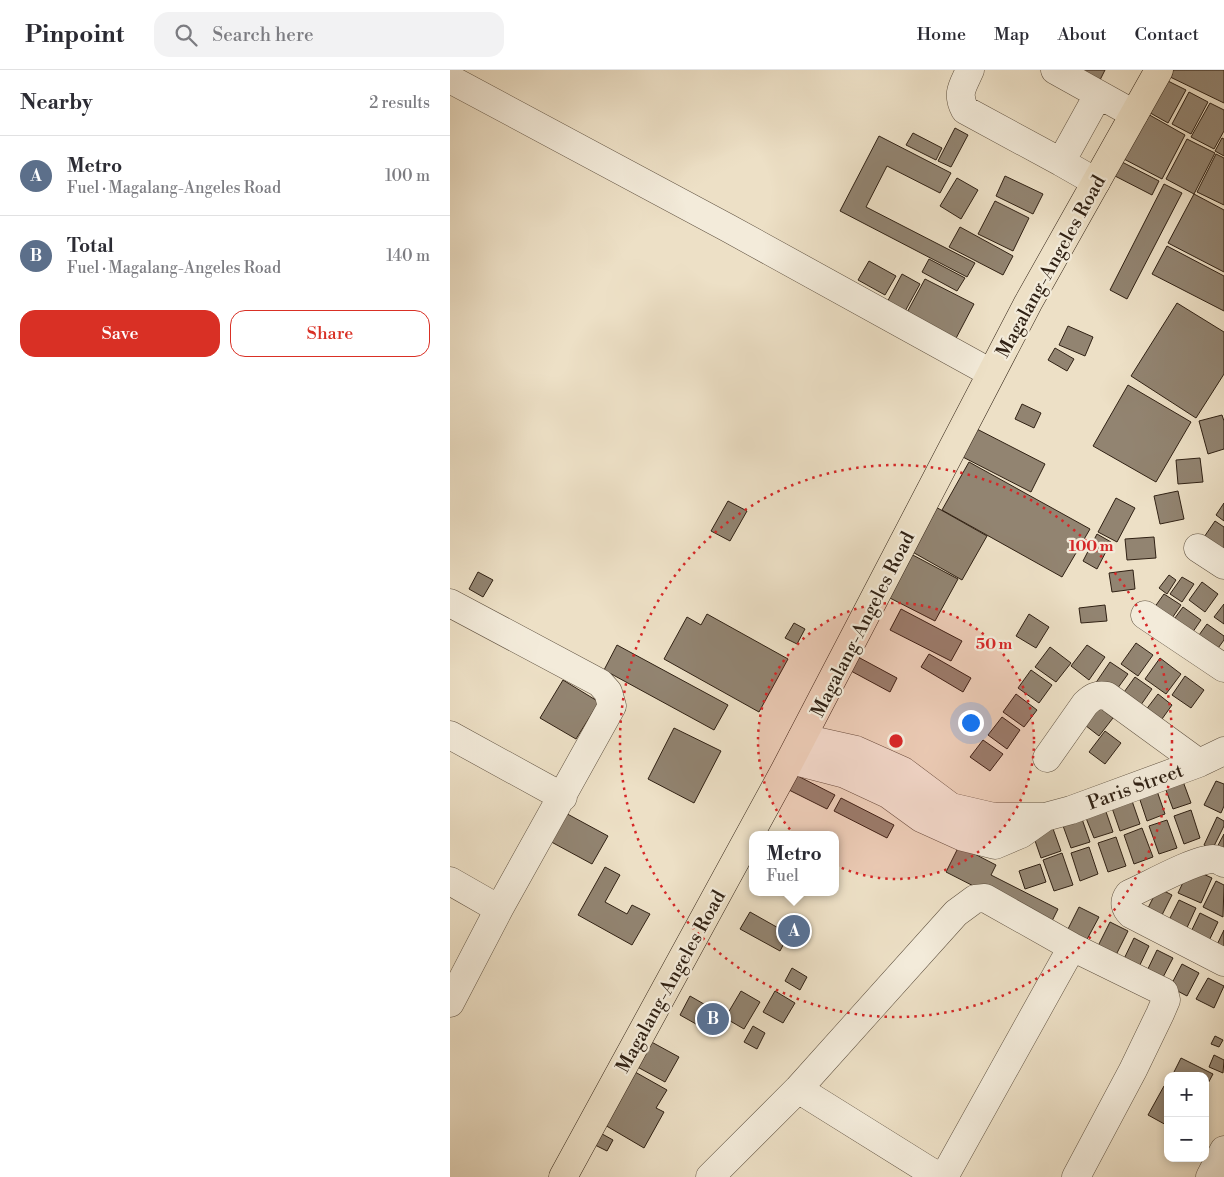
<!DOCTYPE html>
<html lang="en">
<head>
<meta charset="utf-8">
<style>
  body { margin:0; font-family:"Libre Bodoni",serif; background:#f2f2f3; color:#2b2b33 }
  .controls { position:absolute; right:15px; bottom:15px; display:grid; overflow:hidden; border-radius:10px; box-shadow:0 2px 8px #0003 }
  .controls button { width:45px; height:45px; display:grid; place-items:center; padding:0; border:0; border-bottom:1px solid #e1e1e2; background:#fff; color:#2b2b33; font:25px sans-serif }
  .you { position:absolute; left:520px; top:652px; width:18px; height:18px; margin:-12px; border:4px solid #fff; border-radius:50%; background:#1a73e8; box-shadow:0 0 0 8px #1a73e833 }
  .badge { display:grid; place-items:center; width:32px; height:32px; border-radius:50%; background:#d93025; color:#fff; font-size:16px; font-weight:700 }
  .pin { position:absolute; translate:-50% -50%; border:2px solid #fff; box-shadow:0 1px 5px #0006 }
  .popup { position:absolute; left:299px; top:761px; width:90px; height:65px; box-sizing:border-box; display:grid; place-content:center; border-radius:10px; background:#fff; filter:drop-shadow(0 1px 4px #0005); font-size:16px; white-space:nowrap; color:#7c7c81 }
  .popup b { font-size:19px; color:#2b2b33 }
  .popup::after { content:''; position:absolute; left:50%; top:100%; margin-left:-10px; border:10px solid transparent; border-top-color:#fff }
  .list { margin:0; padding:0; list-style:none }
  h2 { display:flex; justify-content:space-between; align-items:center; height:65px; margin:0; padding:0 20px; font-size:21px }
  h2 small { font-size:16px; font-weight:400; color:#7c7c81 }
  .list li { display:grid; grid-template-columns:32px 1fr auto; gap:15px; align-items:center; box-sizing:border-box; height:80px; padding:0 20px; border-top:1px solid #e1e1e2 }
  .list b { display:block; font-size:19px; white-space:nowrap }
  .list p { margin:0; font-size:16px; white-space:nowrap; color:#7c7c81 }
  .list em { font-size:16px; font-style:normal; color:#7c7c81 }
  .actions { display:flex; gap:10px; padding:15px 20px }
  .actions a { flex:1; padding:11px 0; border:1px solid #d93025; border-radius:15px; text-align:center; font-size:18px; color:#d93025 }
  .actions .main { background:#d93025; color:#fff }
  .icon { flex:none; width:28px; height:28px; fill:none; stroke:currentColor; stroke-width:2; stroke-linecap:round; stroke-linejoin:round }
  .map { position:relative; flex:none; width:774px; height:1107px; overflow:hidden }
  header { display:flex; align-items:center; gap:30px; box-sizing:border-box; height:70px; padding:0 25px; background:#fff; border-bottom:1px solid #e1e1e2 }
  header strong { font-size:24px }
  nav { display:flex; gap:28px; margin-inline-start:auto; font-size:18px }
  .search { width:350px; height:45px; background:#f2f2f3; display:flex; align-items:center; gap:12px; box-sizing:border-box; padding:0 18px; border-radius:15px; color:#7c7c81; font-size:19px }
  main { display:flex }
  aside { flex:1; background:#fff }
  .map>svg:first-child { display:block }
  .building { fill:#928471; stroke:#302114 }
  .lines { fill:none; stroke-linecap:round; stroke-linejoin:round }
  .minor-casing { stroke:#5f5140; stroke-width:29 }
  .major-casing { stroke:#302114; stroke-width:29 }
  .minor { stroke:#f3ebda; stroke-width:28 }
  .major { stroke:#ede0c6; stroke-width:28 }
  .ring { fill:none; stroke:#d62828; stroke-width:2.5; stroke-dasharray:2.5 5 }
  .labels { text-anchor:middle; stroke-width:4.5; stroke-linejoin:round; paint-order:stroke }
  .street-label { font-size:19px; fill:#302114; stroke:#f3ebda }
  .centre { fill:#d62828; stroke:#f3ebda; stroke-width:2.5 }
  .ring-label { font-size:15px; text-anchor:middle; font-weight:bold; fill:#d62828; stroke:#f3ebda; stroke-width:4.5; stroke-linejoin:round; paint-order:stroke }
</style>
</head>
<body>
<header>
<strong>Pinpoint</strong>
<div class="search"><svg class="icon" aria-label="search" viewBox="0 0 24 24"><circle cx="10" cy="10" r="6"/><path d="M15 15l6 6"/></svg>Search here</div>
<nav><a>Home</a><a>Map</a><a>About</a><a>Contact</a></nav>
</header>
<main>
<aside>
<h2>Nearby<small>2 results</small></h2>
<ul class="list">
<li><span class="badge" style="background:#5c6f8a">A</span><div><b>Metro</b><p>Fuel · Magalang-Angeles Road</p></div><em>100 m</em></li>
<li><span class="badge" style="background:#5c6f8a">B</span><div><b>Total</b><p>Fuel · Magalang-Angeles Road</p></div><em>140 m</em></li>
</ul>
<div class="actions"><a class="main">Save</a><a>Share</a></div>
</aside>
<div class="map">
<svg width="774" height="1107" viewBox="0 0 774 1107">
  <rect width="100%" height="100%" fill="#ede0c6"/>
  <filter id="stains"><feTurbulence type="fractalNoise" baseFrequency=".004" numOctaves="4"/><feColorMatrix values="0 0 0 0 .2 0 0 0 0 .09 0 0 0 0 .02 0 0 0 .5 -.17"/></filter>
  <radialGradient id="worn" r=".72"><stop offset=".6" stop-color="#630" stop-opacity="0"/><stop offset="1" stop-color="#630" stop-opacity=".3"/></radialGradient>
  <path class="building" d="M623 0H655L648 14Z
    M718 0H774V33L716 5Z
    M712 8 736 20 718 53 695 40Z
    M739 22 758 32 741 64 722 54Z
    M760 33 774 40V61L764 79 741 67Z
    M696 43 735 65 712 109 672 88Z
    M505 58 518 65 501 97 488 91Z
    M463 63 492 78 486 90 456 75Z
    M429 66 501 103 490 123 437 96 416 137 525 193 517 207 390 141Z
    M772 68 774 69V86L765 81Z
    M737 69 765 83 744 124 716 109Z
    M766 84 774 88V135L747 122Z
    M672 92 709 111 702 125 665 106Z
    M555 106 593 124 583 144 546 126Z
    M507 108 528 120 511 149 490 136Z
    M714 114 732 123 677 229 660 220Z
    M744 124 774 140V202L718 173Z
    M545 131 579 148 563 181 528 164Z
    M510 157 563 186 553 205 499 177Z
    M717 176 774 206V241L702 204Z
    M479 189 515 208 507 221 472 202Z
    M419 191 446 206 435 225 408 210Z
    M452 204 470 214 453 245 435 236Z
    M475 209 524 234 503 274 454 248Z
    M727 233 774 262V304L746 348 681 306Z
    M618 256 643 267 635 286 609 275Z
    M605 278 624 289 617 301 598 290Z
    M678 315 741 352 706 412 643 376Z
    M572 334 591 343 584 358 565 349Z
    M772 345 774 351V379L758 384 749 351Z
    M521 356 595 394 581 422 507 384Z
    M750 388 753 412 728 414 726 390Z
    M519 392 640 459 612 507 492 440Z
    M728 421 734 449 710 454 704 426Z
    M666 428 685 438 667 472 648 462Z
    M278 431 297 441 280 471 261 461Z
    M774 433V451L766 445Z
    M484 436 537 466 512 510 459 480Z
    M765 451 774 457V477L768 485 750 473Z
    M647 464 661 472 647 499 633 491Z
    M704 467 706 488 677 490 675 469Z
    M459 483 508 509 485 551 436 526Z
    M683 500 685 519 662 522 659 503Z
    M28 502 43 510 33 527 19 519Z
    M719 505 726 510 717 524 709 518Z
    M732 507 744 514 732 532 720 524Z
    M752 512 768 524 755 542 739 530Z
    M714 524 731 535 716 557 699 545Z
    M774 534V554L764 547Z
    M655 535 657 551 631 553 629 538Z
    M733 537 751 550 738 569 719 556Z
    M451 539 512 571 501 591 440 560Z
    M257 544 338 589 309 642 214 589 237 547 251 555Z
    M579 544 599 557 586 578 566 566Z
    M344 553 355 559 347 574 335 568Z
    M757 554 774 566V570L763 585 744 572Z
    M686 573 703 585 688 606 671 594Z
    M167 575 278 635 264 660 154 600Z
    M637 575 655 587 639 610 621 596Z
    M600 577 621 593 606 612 585 597Z
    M479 584 521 608 513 622 471 597Z
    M408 587 447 608 440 622 401 601Z
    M710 588 731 604 716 624 695 609Z
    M660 592 678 604 662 626 645 614Z
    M581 600 602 615 589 633 568 618Z
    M735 606 754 620 741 638 722 625Z
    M685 607 702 619 686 642 669 629Z
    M113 610 149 632 126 669 90 648Z
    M566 624 587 640 574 657 553 642Z
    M708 624 722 635 707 656 692 645Z
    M645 634 663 648 649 666 631 652Z
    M552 647 570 660 557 679 538 665Z
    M224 658 271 681 244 733 198 709Z
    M655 661 671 673 655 694 639 682Z
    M533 670 553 684 540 701 520 687Z
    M342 703 385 725 377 739 335 718Z
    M731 706 741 733 723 739 713 712Z
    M766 711 774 714V736L771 743 754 735Z
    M706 718 715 744 697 751 688 724Z
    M391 728 444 755 437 768 384 741Z
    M681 728 690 754 670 761 661 735Z
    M654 736 663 762 644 768 634 743Z
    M110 740 158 766 142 794 94 768Z
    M741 740 750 768 734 774 724 746Z
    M631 746 640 772 621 778 612 753Z
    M767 747 774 751V756L762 780 754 775Z
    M717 750 727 778 709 784 699 756Z
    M602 756 611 781 591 788 582 762Z
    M692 758 703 787 684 794 674 765Z
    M774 764V785L765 781Z
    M666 767 676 796 658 802 648 773Z
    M509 776 546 795 541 805 608 839 600 855 496 802Z
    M639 777 648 804 630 811 621 783Z
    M612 783 623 815 604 821 593 790Z
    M590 794 596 812 575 819 569 801Z
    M155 797 170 805 155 832 177 844 182 835 200 844 182 875 128 845Z
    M740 798 762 808 751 833 728 823Z
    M766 811 774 815 773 847 753 837Z
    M708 818 722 825 710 849 696 842Z
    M729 830 746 838 735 862 717 854Z
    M629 837 649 847 634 875 615 865Z
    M300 842 339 864 330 881 290 859Z
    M750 843 768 852 756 877 738 868Z
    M660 852 678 861 664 889 646 880Z
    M774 860V886L764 881Z
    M684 868 699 876 687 901 672 893Z
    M707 880 723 888 710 913 695 905Z
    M732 894 749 903 737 926 720 917Z
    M342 898 357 907 350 920 335 911Z
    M758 908 774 916 764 938 746 929Z
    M291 921 310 932 294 959 275 948Z
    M325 921 345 933 333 953 313 942Z
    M240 926 273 945 262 963 230 945Z
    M303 956 315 963 307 979 294 972Z
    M765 966 773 970 769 977 761 974Z
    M196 969 229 987 215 1012 182 994Z
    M764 985 774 990 773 1003 759 997Z
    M731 988 763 1004 755 1019V1006H722Z
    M178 998 217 1020 206 1038 214 1042 194 1078 148 1051Z
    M714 1016 718 1018V1056L698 1045Z
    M145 1060 163 1070 157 1081 139 1072Z"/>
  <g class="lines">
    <g class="minor-casing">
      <path id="minor" d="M520 0C513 16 506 23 515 40L611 92
        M605 0 684 44
        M0 9 278 158 541 303
        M646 112 611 92 648 25
        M748 478 774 495
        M0 533 150 613 158 622 162 636 49 839 0 933
        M695 545 774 598
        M0 665 113 727
        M352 668 406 680 453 701 501 737 544 747H595
        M597 688 635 634C642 627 647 624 657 626L749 693
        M341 690 395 704 438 724 471 748 513 767 545 775 571 764 595 747 621 740 749 693 774 681
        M774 793C770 791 767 789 763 789 745 789 697 816 679 824 673 832 675 838 681 844L774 892
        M0 811 49 839
        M348 1019 489 1107
        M260 1107 348 1019 506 843 525 829 535 828 622 877 714 922 716 930 710 944 683 1000 626 1107
        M494 1107 622 877
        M760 1107 774 1080"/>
    </g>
    <g class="major-casing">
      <path id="major" d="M113 1107 335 700 578 233 709 0"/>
    </g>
    <use href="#minor" class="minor"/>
    <use href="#major" class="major"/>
  </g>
  <circle cx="446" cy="671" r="138" fill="#d62828" fill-opacity=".12"/>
  <g class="ring">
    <circle cx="446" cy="671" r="138"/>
    <circle cx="446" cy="671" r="276"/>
  </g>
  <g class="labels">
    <g class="street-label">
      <text transform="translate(600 196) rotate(-61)" y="7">Magalang-Angeles Road</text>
      <text transform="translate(412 554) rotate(-63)" y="7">Magalang-Angeles Road</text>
      <text transform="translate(685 716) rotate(-20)" y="7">Paris Street</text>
      <text transform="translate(220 911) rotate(-61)" y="7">Magalang-Angeles Road</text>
    </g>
  </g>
  <circle cx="446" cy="671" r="8" class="centre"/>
  <g class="ring-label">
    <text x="641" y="481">100 m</text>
    <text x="544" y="579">50 m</text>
  </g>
  <rect width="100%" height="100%" filter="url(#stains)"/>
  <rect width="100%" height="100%" fill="url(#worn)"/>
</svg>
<div class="controls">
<button>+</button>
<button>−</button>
</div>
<div class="you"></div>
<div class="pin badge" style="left:344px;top:861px;background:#5c6f8a">A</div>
<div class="popup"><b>Metro</b>Fuel</div>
<div class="pin badge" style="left:263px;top:949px;background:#5c6f8a">B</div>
</div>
</main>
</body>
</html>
